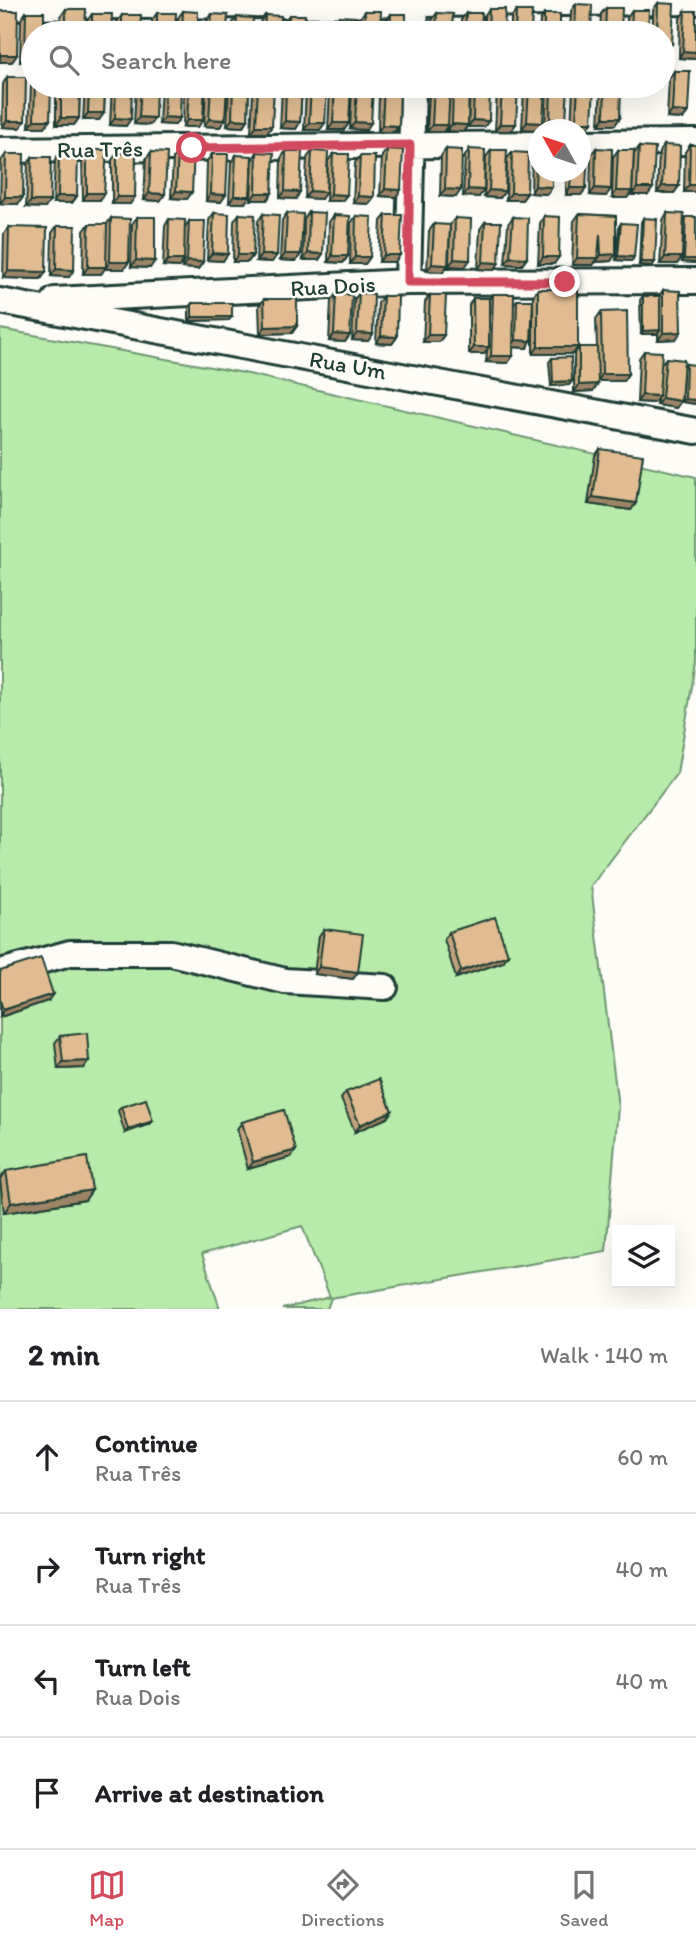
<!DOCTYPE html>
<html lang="en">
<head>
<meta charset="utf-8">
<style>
  body { margin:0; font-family:Itim,sans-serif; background:#f6f6f6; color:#202124 }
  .controls { position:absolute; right:21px; bottom:21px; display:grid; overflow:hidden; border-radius:0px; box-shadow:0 7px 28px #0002 }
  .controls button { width:63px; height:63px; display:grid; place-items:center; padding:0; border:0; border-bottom:2px solid #e0e0e0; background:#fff; color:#202124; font:35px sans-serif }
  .compass { position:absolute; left:528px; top:119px; width:63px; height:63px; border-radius:50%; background:#fff; box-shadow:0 7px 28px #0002; rotate:310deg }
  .stop { position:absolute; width:21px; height:21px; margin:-16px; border:5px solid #d1495b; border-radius:50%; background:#fff }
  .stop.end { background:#d1495b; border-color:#fff; box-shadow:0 2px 7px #0008 }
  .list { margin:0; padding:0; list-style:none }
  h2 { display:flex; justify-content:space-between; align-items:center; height:91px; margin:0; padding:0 28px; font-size:30px }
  h2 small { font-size:23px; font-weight:400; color:#757577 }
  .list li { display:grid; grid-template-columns:46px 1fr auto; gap:21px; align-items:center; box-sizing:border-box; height:112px; padding:0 28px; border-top:2px solid #e0e0e0 }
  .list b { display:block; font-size:26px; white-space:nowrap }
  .list p { margin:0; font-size:23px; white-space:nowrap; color:#757577 }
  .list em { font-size:23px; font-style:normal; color:#757577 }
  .icon { flex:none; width:38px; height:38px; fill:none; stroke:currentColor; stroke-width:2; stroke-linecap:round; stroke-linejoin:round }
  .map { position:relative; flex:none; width:696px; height:1309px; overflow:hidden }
  .search { position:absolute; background:#fff; box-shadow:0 7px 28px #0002; left:21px; right:21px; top:21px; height:77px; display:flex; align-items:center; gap:18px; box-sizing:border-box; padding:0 24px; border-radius:38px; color:#757577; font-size:26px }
  .sheet { height:539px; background:#fff }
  nav { display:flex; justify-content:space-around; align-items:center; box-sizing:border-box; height:98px; border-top:2px solid #e0e0e0; background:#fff; font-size:19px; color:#757577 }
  nav a { display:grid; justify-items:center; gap:4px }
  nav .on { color:#d1495b }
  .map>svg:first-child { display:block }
  .green { fill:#b8ebab; stroke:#6c9470; stroke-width:2 }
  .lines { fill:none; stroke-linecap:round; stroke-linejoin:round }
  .street-casing { stroke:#1f3d34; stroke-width:30 }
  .street { stroke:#fdfcf7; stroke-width:24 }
  .wall { fill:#c2a27e; stroke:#1f3d34; stroke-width:2 }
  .shaded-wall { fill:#9e8466; stroke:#1f3d34; stroke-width:2 }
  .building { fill:#e1bc92; stroke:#1f3d34; stroke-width:2 }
  .route { stroke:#d1495b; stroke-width:9 }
  .labels { text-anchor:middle; stroke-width:5; stroke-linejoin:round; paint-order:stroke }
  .street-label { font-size:23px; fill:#1f3d34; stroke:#fdfcf7 }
</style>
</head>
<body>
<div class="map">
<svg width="696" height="1309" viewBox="0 0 696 1309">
  <rect width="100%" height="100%" fill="#fdfcf7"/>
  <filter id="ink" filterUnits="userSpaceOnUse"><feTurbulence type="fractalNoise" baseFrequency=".0143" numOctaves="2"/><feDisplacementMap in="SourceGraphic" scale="14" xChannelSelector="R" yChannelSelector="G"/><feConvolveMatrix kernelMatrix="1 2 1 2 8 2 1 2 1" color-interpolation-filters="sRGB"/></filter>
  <g filter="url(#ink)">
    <path class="green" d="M0 329 244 373 696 477V663L677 773 591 886 618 1107 606 1251 331 1298 327 1309H282L330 1297 302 1226 202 1254 220 1309H0Z"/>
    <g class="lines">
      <g class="street-casing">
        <path id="street" d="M0 7 696 2
          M415 33 416 0
          M580 143 696 142
          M0 150 538 144
          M408 282 413 86
          M55 300 408 282 696 281
          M0 301 696 431
          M0 972 70 953H171L285 981 385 987"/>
      </g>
      <use href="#street" class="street"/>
    </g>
    <path class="wall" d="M658 3 667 51 663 33H653V10Z
      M576 4 591 33H570L571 11Z
      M606 8 621 33H600L601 14Z
      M66 9 85 33H61V16Z
      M489 9 504 33H484V16Z
      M632 10 648 33H627V17Z
      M183 11 198 33H177L178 18Z
      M365 11 380 33H360V18Z
      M516 11 531 33H511V18Z
      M685 11 695 59 679 58 680 18Z
      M26 12 33 33V63L20 62 21 19Z
      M157 13 175 33H152V20Z
      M437 13 452 33H432V20Z
      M466 13 481 33H460L461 20Z
      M92 14 111 33H87V21Z
      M212 14 227 33H207V21Z
      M391 14 406 33H385L386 21Z
      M544 14 560 33H539L540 21Z
      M122 15 140 33H117V22Z
      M265 15 280 33H259L260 22Z
      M289 15 304 33H284V22Z
      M339 16 355 33H334V23Z
      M237 17 252 33H232V24Z
      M312 18 327 33H307V25Z
      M674 71 683 119 667 118 669 78Z
      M7 77 20 128 2 127 3 84Z
      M33 83V86H51L45 127H29L31 86Z
      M56 86H80L79 118 74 125H56Z
      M85 86H105L104 113 99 120H83Z
      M112 86H132L126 126 110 125Z
      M136 86H156L150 125 134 124Z
      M161 86H181L175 125 159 124Z
      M184 86H205L198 127H183Z
      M206 86H227L225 120 220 127 204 126Z
      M229 86H249L248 120 243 127 227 126Z
      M257 86 272 126 267 133H251L253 92Z
      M283 86H302L300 122 296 129 280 128 282 88Z
      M309 86H327L320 130H304L306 90Z
      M332 86H351L349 123 344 130H328L330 89Z
      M354 86H373L366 130 350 129 352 89Z
      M384 86H400L399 126 394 132H378L379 92Z
      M433 86H450V90L452 86H469L468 125 463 132 447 131V127L443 132H427L429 92Z
      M470 86H490L484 127H468Z
      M500 86H518L511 131H495L497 90Z
      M526 86H545L538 130 522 129 524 89Z
      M547 86H568L561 127 545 126Z
      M575 86H594L587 129H571L573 88Z
      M601 86H621L615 125H599Z
      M664 145 679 186 674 193H657L659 152Z
      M690 145 696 192H684L685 152Z
      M537 146 552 187 547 194 531 193 532 153Z
      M639 147 648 195H632L634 154Z
      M596 148 606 196 590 195 591 155Z
      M387 149 396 197 380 196 382 156Z
      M446 149 456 197 440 196 441 156Z
      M469 149 479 197 463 196 465 156Z
      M87 150 104 193 100 200H83L82 157Z
      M491 150 505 191 500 198 484 197 486 157Z
      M618 150 632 191 627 198H612L613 157Z
      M178 151 192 192 187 199 171 198 173 158Z
      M286 151 296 199 280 198 281 158Z
      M312 151 321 199 305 198 307 158Z
      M151 152 165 194 160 201 144 200 146 159Z
      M257 152 272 193 267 200H251L253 159Z
      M512 152 527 193 522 200H506L507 159Z
      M59 153 77 196 72 203H53L55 160Z
      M117 153 130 204H112V160Z
      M6 154 23 197 18 204H0L1 161Z
      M212 154 221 202 206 201 207 161Z
      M333 154 342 201H326L328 161Z
      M236 155 245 203H229L231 162Z
      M360 156 369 204 353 203 355 163Z
      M32 157 45 208 26 207 28 164Z
      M566 172H580L586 188 581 195H566Z
      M309 212 319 260H303L304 219Z
      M214 213 223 261 207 260 209 220Z
      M287 213 301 254 296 261 280 260 282 220Z
      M667 213 682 257 677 264H660L663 220Z
      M239 214 253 255 248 262H233L234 221Z
      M263 214 272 262 256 261 258 221Z
      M579 214 616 216 611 261 596 262 593 265H572L574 221Z
      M334 215 348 256 343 263 328 262 329 222Z
      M386 215 395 262H379L381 221Z
      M356 216 370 257 365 264H350L351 223Z
      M544 216 554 264H538L540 223Z
      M137 217 150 268 131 267 132 224Z
      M513 217 527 258 522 265 505 264 508 224Z
      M686 217H696V263L682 262 683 221Z
      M111 218 124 269 105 268 101 274H83L84 231 89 224H107Z
      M455 218 465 267 449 266 450 225Z
      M643 218 655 262 652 266 639 265 641 222Z
      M169 219 185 227 189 221 203 262 198 269 182 268 183 262 179 267 163 266 165 226Z
      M485 222 494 270 478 269 480 229Z
      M621 223 632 261 616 260 619 226Z
      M434 224 448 265 443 272 427 271 429 231Z
      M57 226 69 277 51 276 52 233Z
      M9 227 46 272 41 279 3 278 4 234Z
      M538 289 578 347 573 354H533V302L527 348 513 347 508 363 486 362 487 351 484 354H469V305L473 298 489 299 493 294 514 304 517 300H533V296Z
      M663 290 676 339 658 340V332L657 334H641L640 300 643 296H659Z
      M359 293 373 334 368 341 352 340 354 300Z
      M336 294 350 335 345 342 329 341 331 301Z
      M430 295 444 335 439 342H423L425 302Z
      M383 296 397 337 392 344 376 343 378 303Z
      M264 299 297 326 292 333 260 334 259 306Z
      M192 303 229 320 189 321V307Z
      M601 312 628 374 623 381H598L593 391 574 392V354L579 347H597L596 319Z
      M644 351 661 364 666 358 683 368 686 364 696 404 682 402 683 369 681 401 676 408 657 405V399L654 403 637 402 639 358Z
      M552 358 572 381 569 385 551 386 549 362Z
      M600 449 636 503 631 510 588 504 595 456Z
      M324 929 358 972 353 979 314 974 319 936Z
      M449 932 503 962 456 978 444 939Z
      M0 971 48 1001 0 1017Z
      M60 1036 84 1068 58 1069 55 1043Z
      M346 1092 392 1111 387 1118 355 1132 341 1099Z
      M121 1107 153 1121 150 1124 125 1133 118 1111Z
      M242 1122 296 1150 291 1157 248 1169 237 1129Z
      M6 1171 92 1190 85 1200 4 1213 0 1179Z"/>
    <path class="shaded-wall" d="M663 44H672L667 51H663Z
      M683 51 696 52V57L695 59 679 58Z
      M0 55H17L12 62H0Z
      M25 55 33 56V63L20 62Z
      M672 111 688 112 683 119 667 118Z
      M88 113H104L99 120H83Z
      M139 117 155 118 150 125 134 124Z
      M164 117 180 118 175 125 159 124Z
      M61 118H79L74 125H56Z
      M115 118 131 119 126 126 110 125Z
      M604 118H620L615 125H599Z
      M209 119 225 120 220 127 204 126Z
      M232 119 248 120 243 127 227 126Z
      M550 119 566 120 561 127 545 126Z
      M34 120H50L45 127H29Z
      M187 120H203L198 127H183Z
      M473 120 489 121 484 127H468Z
      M7 121H25L20 128 2 127Z
      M285 121 300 122 296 129 280 128Z
      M355 122 371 123 366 130 350 129Z
      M527 122 543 123 538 130 522 129Z
      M576 122H592L587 129H571Z
      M309 123H325L320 130H304Z
      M333 123H349L344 130H328Z
      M452 124 468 125 463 132 447 131Z
      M500 124H516L511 131H495Z
      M382 125 399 126 394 132H378Z
      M432 125H448L443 132H427Z
      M256 126H272L267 133H251Z
      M689 185H696V192H684Z
      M535 186 552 187 547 194 531 193Z
      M662 186H679L674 193H657Z
      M570 188H586L581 195H566Z
      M595 188 611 189 606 196 590 195Z
      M637 188H653L648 195H632Z
      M385 189 401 190 396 197 380 196Z
      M445 189 461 190 456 197 440 196Z
      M468 189 484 190 479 197 463 196Z
      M489 190 505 191 500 198 484 197Z
      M176 191 192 192 187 199 171 198Z
      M285 191 300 192 296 199 280 198Z
      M310 191 326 192 321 199 305 198Z
      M616 191H632L627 198H612Z
      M87 193H104L100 200H83Z
      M149 193 165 194 160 201 144 200Z
      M256 193H272L267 200H251Z
      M511 193H527L522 200H506Z
      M211 194 226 195 221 202 206 201Z
      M331 194 347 195 342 201H326Z
      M58 196H77L72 203H53Z
      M234 196H250L245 203H229Z
      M358 196 374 197 369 204 353 203Z
      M5 197H23L18 204H0Z
      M117 197H135L130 204H112Z
      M31 201H50L45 208 26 207Z
      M212 253 228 254 223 261 207 260Z
      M308 253 323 254 319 260H303Z
      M285 254H301L296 261 280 260Z
      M616 254 611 261 596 262 601 255Z
      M238 255H253L248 262H233Z
      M261 255H277L272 262 256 261Z
      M384 255H400L395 262H379Z
      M332 256H348L343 263 328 262Z
      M618 256 634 257 632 261 616 260Z
      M355 257H370L365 264H350Z
      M510 257 527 258 522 265 505 264Z
      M543 257H559L554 264H538Z
      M665 257H682L677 264H660Z
      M577 258H598L593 265H572Z
      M454 259 470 260 465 267 449 266Z
      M684 259H696V263L682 262Z
      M136 260 155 261 150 268 131 267Z
      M168 260H184L179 267 163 266Z
      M187 261 203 262 198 269 182 268Z
      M110 262H129L124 269H105Z
      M483 262 499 263 494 270 478 269Z
      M641 262H655L652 266 639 265Z
      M432 264 448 265 443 272 427 271Z
      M88 267H106L101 274H83Z
      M56 269 74 270 69 277 51 276Z
      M8 271 46 272 41 279 3 278Z
      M192 317H232L229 320 189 321Z
      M297 326 292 333 260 334 265 327Z
      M660 330 657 334H641L643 331Z
      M681 332 676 339 658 340 663 333Z
      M357 333 373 334 368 341 352 340Z
      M334 334 350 335 345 342 329 341Z
      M428 335H444L439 342H423Z
      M381 336 397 337 392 344 376 343Z
      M516 340 531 341 527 348 511 347Z
      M474 347H489L484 354H469Z
      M538 347H578L573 354H533Z
      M491 356H513L508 363 486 362Z
      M602 374H628L623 381H598Z
      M572 381 569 385 551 386 553 382Z
      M598 384 593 391 574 392 579 385Z
      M642 395 659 396 654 403 637 402Z
      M662 398 681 401 676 408 657 405Z
      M685 399 696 400V404L682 402Z
      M593 497 636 503 631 510 588 504Z
      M508 955 503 962 456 978 461 971Z
      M319 967 358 972 353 979 314 974Z
      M53 994 48 1001 0 1017 3 1010Z
      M89 1061 84 1068 58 1069 63 1062Z
      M392 1111 387 1118 355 1132 360 1125Z
      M153 1121 150 1124 125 1133 128 1129Z
      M296 1150 291 1157 248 1169 253 1162Z
      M92 1190 85 1200 4 1213 11 1203Z"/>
    <path class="building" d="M658 3 674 4 672 44H663V33H657Z
      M576 4 592 5 591 33H575Z
      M606 8H622L621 33H605Z
      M66 9H86L85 33H66Z
      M489 9H505L504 33H488Z
      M632 10H649L648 33H631Z
      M0 11H18L17 55H0Z
      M183 11 198 12V33H182Z
      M365 11H381L380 33H364Z
      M516 11H532L531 33H515Z
      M685 11H696V52L683 51Z
      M26 12H44V33H33V56L25 55Z
      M157 13H176L175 33H157Z
      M437 13 453 14 452 33H436Z
      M466 13H482L481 33H465Z
      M92 14H112L111 33H92Z
      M212 14 228 15 227 33H211Z
      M391 14H406V33H390Z
      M544 14H560V33H544Z
      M122 15H141L140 33H122Z
      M265 15 281 16 280 33H264Z
      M289 15H305L304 33H288Z
      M339 16 355 17V33H339Z
      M237 17 253 18 252 33H236Z
      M312 18H328L327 33H311Z
      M674 71H690L688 112 672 111Z
      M7 77H26L25 121H7Z
      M35 86H51L50 120H34Z
      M61 86H80L79 118H61Z
      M89 86H105L104 113H88Z
      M116 86H132L131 119 115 118Z
      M141 86H156L155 118 139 117Z
      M165 86H181L180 118 164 117Z
      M189 86H205L203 120H187Z
      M211 86H227L225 120 209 119Z
      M233 86H249L248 120 232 119Z
      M258 86H274L272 126H256Z
      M286 86H302L300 122 285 121Z
      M311 86H327L325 123H309Z
      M335 86H351L349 123H333Z
      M357 86H373L371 123 355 122Z
      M384 86H400L399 126 382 125Z
      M434 86H450L448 125H432Z
      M453 86H469L468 125 452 124Z
      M474 86H490L489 121 473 120Z
      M502 86H518L516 124H500Z
      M529 86H545L543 123 527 122Z
      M551 86H568L566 120 550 119Z
      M578 86H594L592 122H576Z
      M605 86H621L620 118H604Z
      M664 145 680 146 679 186H662Z
      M690 145H696V185H689Z
      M537 146H538V172H552V187L535 186Z
      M639 147 655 148 653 188H637Z
      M580 148H588L586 188H570L571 172H580Z
      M596 148 612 149 611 189 595 188Z
      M387 149 403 150 401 190 385 189Z
      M446 149 462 150 461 190 445 189Z
      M469 149 485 150 484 190 468 189Z
      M87 150H107L104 193H87Z
      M491 150H507L505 191 489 190Z
      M618 150H634L632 191H616Z
      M178 151H194L192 192 176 191Z
      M286 151H302L300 192 285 191Z
      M312 151 328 152 326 192 310 191Z
      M151 152 167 153 165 194 149 193Z
      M257 152 274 153 272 193H256Z
      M512 152 528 153 527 193H511Z
      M59 153H78L77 196H58Z
      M117 153 136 154 135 197H117Z
      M6 154H24L23 197H5Z
      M212 154H228L226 195 211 194Z
      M333 154H349L347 195 331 194Z
      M236 155 252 156 250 196H234Z
      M360 156H375L374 197 358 196Z
      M32 157H51L50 201H31Z
      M309 212 325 213 323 254 308 253Z
      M214 213 229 214 228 254 212 253Z
      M287 213 303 214 301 254H285Z
      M667 213 684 214 682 257H665Z
      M239 214 255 215 253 255H238Z
      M263 214 279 215 277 255H261Z
      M579 214 616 216V254L601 255 600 234 598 258H577Z
      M334 215 350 216 348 256H332Z
      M386 215H402L400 255H384Z
      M356 216 372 217 370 257H355Z
      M544 216 560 217 559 257H543Z
      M137 217H155V261L136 260Z
      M513 217 528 218 527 258 510 257Z
      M686 217H696V259H684Z
      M111 218 130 219 129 262H110Z
      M455 218 471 219 470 260 454 259Z
      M643 218 657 219 655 262H641Z
      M169 219 185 220 184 260H168Z
      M189 221H205L203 262 187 261Z
      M485 222H501L499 263 483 262Z
      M621 223 637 224 634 257 618 256Z
      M89 224H107L106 267H88Z
      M434 224 450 225 448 265 432 264Z
      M57 226H75L74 270 56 269Z
      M9 227 47 228 46 272 8 271Z
      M538 289H578V347H538Z
      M663 290 680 291 681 332 663 333Z
      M359 293 374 294 373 334 357 333Z
      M336 294 352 295 350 335 334 334Z
      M493 294H514L513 356H491Z
      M430 295H446L444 335H428Z
      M383 296H398L397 337 381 336Z
      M643 296H660V330L643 331Z
      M473 298H489V347H474Z
      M264 299H297V326L265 327Z
      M517 300H533L531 341 516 340Z
      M192 303H232V317H192Z
      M627 311 628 374H602L601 312Z
      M579 347H597L598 384 579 385Z
      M644 351 662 352 659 396 642 395Z
      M571 357 572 381 553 382 552 358Z
      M666 358 684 360 681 401 662 398Z
      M686 364 696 365V400L685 399Z
      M600 449 643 455 636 503 593 497Z
      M495 917 508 955 461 971 449 932Z
      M324 929 363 934 358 972 319 967Z
      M41 958 53 994 3 1010 0 1000V971Z
      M87 1033 89 1061 63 1062 60 1036Z
      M379 1079 392 1111 360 1125 346 1092Z
      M146 1099 153 1121 128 1129 121 1107Z
      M284 1110 296 1150 253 1162 242 1122Z
      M87 1157 92 1190 11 1203 6 1171Z"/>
  </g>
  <g class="lines" filter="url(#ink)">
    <path class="route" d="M192 148 410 145 408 282H565"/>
  </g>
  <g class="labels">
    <g class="street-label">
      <text transform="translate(100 149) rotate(-1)" y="8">Rua Três</text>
      <text transform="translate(333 286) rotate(-3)" y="8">Rua Dois</text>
      <text transform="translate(348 365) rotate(10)" y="8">Rua Um</text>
    </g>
  </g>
</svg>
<div class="controls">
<button><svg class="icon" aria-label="layers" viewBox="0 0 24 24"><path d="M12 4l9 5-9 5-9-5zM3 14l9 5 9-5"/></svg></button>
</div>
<svg class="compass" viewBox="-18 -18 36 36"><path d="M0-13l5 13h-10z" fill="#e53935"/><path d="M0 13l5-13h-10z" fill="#757577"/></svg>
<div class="stop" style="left:192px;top:148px"></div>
<div class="stop end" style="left:565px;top:282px"></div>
<div class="search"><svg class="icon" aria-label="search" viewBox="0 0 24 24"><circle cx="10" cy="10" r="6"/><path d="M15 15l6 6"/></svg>Search here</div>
</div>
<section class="sheet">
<h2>2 min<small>Walk · 140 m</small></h2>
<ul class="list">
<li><svg class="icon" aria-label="ahead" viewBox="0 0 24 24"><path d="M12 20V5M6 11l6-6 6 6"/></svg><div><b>Continue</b><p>Rua Três</p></div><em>60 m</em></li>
<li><svg class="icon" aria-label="right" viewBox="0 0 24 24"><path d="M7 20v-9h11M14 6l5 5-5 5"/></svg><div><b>Turn right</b><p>Rua Três</p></div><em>40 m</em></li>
<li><svg class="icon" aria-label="left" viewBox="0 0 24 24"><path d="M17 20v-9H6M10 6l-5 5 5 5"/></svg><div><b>Turn left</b><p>Rua Dois</p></div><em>40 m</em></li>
<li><svg class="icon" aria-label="arrive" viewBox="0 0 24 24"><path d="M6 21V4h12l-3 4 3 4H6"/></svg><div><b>Arrive at destination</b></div></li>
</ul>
</section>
<nav>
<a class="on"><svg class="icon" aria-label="map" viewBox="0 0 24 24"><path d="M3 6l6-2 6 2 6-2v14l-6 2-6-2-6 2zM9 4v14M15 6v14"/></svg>Map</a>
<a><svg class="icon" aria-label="directions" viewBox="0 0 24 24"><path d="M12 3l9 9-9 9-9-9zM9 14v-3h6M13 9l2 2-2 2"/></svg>Directions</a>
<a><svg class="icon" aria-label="saved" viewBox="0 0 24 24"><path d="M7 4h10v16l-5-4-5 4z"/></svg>Saved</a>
</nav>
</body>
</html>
